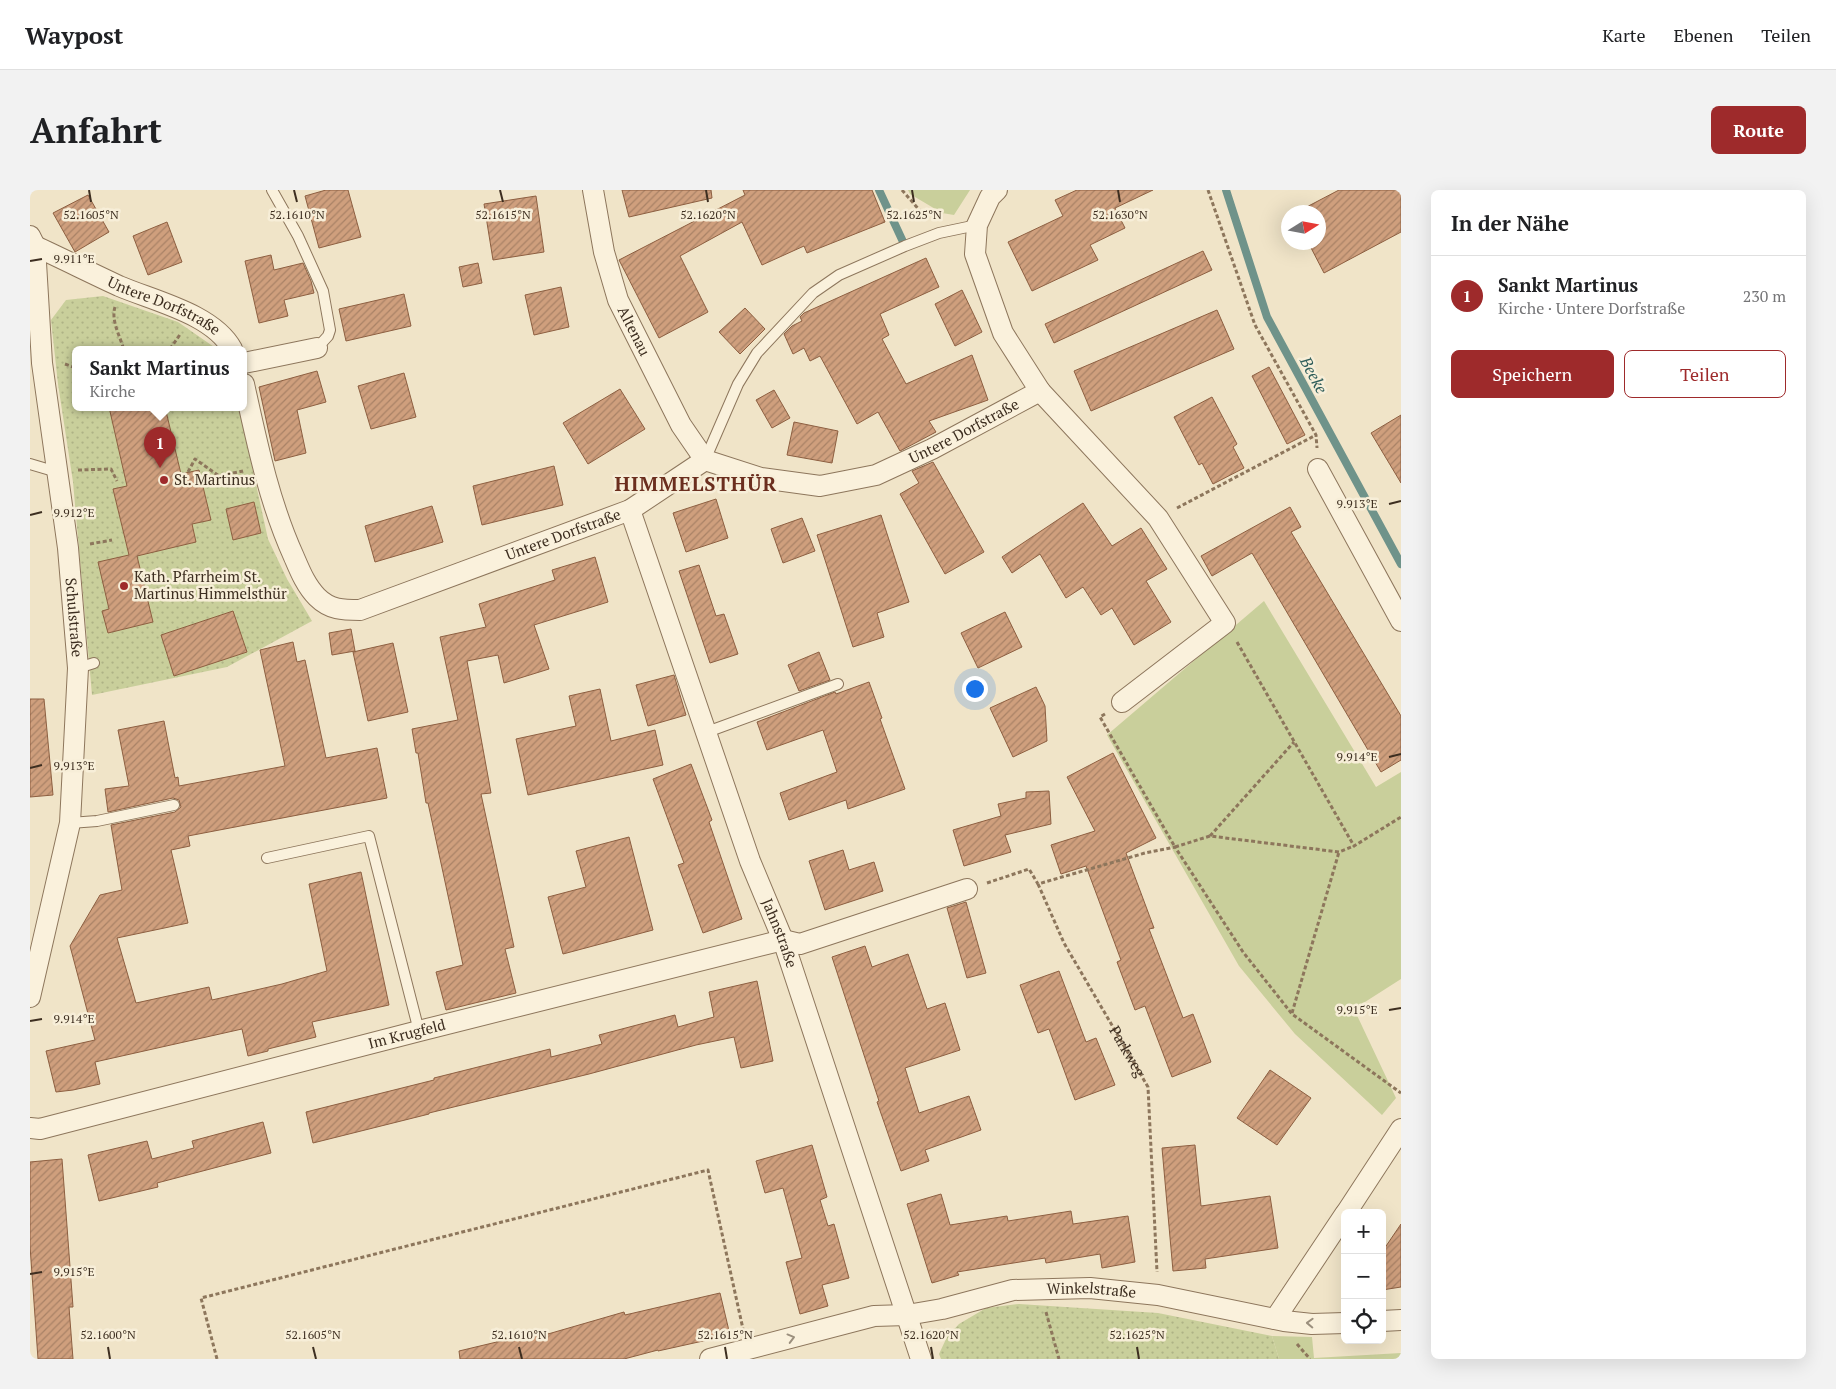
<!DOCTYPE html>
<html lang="de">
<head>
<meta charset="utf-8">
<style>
  body { margin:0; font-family:"PT Serif",serif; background:#f2f2f2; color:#202124 }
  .controls { position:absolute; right:15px; bottom:15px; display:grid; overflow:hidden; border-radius:8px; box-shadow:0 5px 20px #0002 }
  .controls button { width:45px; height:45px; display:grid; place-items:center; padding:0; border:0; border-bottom:1px solid #e0e0e0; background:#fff; color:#202124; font:25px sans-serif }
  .compass { position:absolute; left:1251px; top:15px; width:45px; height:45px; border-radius:50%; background:#fff; box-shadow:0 5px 20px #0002; rotate:79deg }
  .you { position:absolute; left:944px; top:498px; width:18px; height:18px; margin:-12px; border:4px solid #fff; border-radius:50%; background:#1a73e8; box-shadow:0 0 0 8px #1a73e833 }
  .badge { display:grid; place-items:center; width:32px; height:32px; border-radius:50%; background:#9e2a2b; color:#fff; font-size:16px; font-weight:700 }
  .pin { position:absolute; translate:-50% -41px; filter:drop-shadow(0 1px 2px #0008) }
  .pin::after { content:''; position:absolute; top:26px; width:18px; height:15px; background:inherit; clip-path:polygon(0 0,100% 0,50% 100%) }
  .popup { position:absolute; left:42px; top:156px; width:175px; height:65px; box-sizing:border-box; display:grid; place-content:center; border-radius:8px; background:#fff; filter:drop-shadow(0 1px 4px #0005); font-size:16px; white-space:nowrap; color:#757577 }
  .popup b { font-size:19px; color:#202124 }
  .popup::after { content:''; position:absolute; left:50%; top:100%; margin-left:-10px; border:10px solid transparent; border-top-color:#fff }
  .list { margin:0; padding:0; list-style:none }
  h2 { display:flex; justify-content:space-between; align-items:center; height:65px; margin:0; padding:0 20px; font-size:21px }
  h2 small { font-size:16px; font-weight:400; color:#757577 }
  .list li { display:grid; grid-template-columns:32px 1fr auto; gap:15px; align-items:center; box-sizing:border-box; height:80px; padding:0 20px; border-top:1px solid #e0e0e0 }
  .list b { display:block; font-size:19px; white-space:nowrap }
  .list p { margin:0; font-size:16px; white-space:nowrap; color:#757577 }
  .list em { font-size:16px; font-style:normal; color:#757577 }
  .actions { display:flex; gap:10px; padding:15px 20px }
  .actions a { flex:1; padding:11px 0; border:1px solid #9e2a2b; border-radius:8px; text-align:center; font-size:18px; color:#9e2a2b }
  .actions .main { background:#9e2a2b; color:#fff }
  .icon { flex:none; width:28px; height:28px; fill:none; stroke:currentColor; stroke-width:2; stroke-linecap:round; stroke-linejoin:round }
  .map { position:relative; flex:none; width:1371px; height:1169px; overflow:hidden; border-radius:8px }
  header { display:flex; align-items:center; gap:30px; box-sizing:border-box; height:70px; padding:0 25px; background:#fff; border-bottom:1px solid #e0e0e0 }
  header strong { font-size:24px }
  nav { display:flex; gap:28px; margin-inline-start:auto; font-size:18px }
  .intro { display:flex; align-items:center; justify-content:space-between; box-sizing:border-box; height:120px; padding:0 30px }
  h1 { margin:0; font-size:35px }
  .button { padding:12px 22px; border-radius:8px; background:#9e2a2b; color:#fff; font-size:18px; font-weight:700 }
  main { display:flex; gap:30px; padding:0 30px }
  aside { flex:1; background:#fff; border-radius:8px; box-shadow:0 5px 20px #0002 }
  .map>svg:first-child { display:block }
  .grass { fill:url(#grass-dots) }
  .park { fill:#c9cf9b }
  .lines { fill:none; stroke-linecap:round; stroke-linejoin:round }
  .stream { stroke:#6f938a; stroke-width:8 }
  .building { fill:url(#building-hatch); stroke:#8d5f41 }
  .service-casing { stroke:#8d765c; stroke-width:12 }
  .minor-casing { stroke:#8d765c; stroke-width:22 }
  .path { stroke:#8d765c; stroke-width:3; stroke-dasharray:4 2.5; stroke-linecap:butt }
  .service { stroke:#faf1dc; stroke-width:10 }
  .minor { stroke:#faf1dc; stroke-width:20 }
  .oneway { stroke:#9c907e }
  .ticks { fill:none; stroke:#3d2e20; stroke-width:2 }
  .poi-dot { fill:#9e2a2b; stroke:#f7eed8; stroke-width:2 }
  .labels { text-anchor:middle; stroke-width:5; stroke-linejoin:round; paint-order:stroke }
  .street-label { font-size:15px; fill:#3d2e20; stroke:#f7eed8 }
  .poi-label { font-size:15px; fill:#3d2e20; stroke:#f7eed8; text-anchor:start }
  .water-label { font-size:16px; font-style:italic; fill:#2f5d5a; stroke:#f7eed8 }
  .district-label { font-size:20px; font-weight:bold; letter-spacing:1px; fill:#6b2e1e; stroke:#f7eed8 }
  .ticks-label { font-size:12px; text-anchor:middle; fill:#3d2e20; stroke:#f7eed8; stroke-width:5; stroke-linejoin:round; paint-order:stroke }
</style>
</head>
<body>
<header>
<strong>Waypost</strong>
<nav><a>Karte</a><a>Ebenen</a><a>Teilen</a></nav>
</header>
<div class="intro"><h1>Anfahrt</h1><a class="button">Route</a></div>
<main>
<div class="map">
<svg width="1371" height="1169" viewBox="0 0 1371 1169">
  <defs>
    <pattern id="grass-dots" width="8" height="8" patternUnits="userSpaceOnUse" patternTransform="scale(1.25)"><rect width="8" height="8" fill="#c9cf9b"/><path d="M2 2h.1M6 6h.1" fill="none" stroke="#aeb285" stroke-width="1.8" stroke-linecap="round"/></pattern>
    <pattern id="building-hatch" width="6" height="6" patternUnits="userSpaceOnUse" patternTransform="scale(1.25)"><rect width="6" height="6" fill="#cf9f7d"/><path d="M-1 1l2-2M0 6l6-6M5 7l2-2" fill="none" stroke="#a98266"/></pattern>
  </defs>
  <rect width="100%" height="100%" fill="#f0e4c8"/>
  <path class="grass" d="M73 106 148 132 187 159H46V217H209L238 349 257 389 282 431 197 477 62 505 43 292 28 194 21 130 36 110Z
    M989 1114 1128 1123 1242 1146 1249 1169H911L909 1164 917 1147 929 1134 956 1118Z"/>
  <path class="park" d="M878 0H940L924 25 912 23 880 4Z
    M1234 411 1346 597 1371 582V789L1324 819 1366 908 1352 925 1265 844 1209 776 1077 545Z
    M1242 1146 1282 1147 1284 1168 1371 1163V1169H1249Z"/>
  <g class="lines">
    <path class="stream" d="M849 0 875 56
      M1196 0 1237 127 1371 374"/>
  </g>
  <path class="building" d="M296 0H318L331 47 289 58 275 6Z
    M592 0H681L682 8 599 27Z
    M713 0H842L855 32 777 63 774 56 732 75 712 32 650 66 678 122 629 148 589 70 715 5Z
    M1047 0H1123L1085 18 1095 38 1060 55 1068 70 1002 101 978 52 1033 26 1025 10Z
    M1309 0H1371V42L1294 83 1278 52H1288V22H1267Z
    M58 5 79 42 45 62 23 23Z
    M506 6 514 62 463 70 454 14Z
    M137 32 152 72 118 85 103 46Z
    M1173 61 1182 80 1024 153 1015 134Z
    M241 65 244 80 273 73 281 91 284 103 254 110 258 126 229 133 215 71Z
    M896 68 909 97 850 124 859 145 852 149 876 194 942 165 958 210 899 231 906 242 870 261 848 222 827 234 790 166 780 171 774 158 763 164 754 144 762 136 772 131 770 127 774 123Z
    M448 73 452 93 433 97 429 77Z
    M531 97 539 137 504 145 495 105Z
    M932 100 952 142 925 156 905 114Z
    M374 104 381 136 316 151 309 119Z
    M715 118 735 139 710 164 689 142Z
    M1187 120 1204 159 1061 221 1044 181Z
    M1239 177 1275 245 1257 254 1222 186Z
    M287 181 296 212 267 220 276 263 245 271 229 197Z
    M374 183 386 227 341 239 328 196Z
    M590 199 615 239 558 274 533 233Z
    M744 200 760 228 742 238 726 210Z
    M1182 207 1207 254 1203 257 1214 278 1183 294 1172 273 1169 275 1144 227Z
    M79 217H135L151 284 169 280 181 330 162 334 166 352 107 366 123 432 78 443 72 421 79 419 68 372 99 365 83 299 97 296Z
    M1371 225V293L1341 243Z
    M764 232 808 241 802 273 757 265Z
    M903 272 954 362 915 384 870 304 889 293 882 281Z
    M524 276 533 315 452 335 443 296Z
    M686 309 698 348 656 362 643 323Z
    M224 312 231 343 203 350 196 319Z
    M1053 313 1082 356 1111 338 1137 379 1116 391 1141 432 1104 455 1082 418 1071 425 1053 397 1036 408 1010 364 982 383 972 367Z
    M402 316 413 352 345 372 335 336Z
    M1260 317 1271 337 1261 342 1371 526V570L1351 582 1222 363 1182 386 1171 366Z
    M851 325 879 412 847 423 854 447 823 457 787 345Z
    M772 328 785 361 753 373 741 339Z
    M565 367 578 412 504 435 519 479 474 493 468 465 437 471 461 603 451 604 484 757 475 759 486 803 416 820 406 782 433 775 398 613H396L388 563H386L382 539 428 530 410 447 456 437 449 414 525 390 522 380Z
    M669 375 686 426 694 424 708 464 680 473 649 381Z
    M203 421 217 462 144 486 131 445Z
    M975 422 992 457 948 478 931 443Z
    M321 439 325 461 302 465 299 443Z
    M263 452 267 472 275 470 296 568 347 558 357 608 158 646 160 656 141 660 158 733 87 748 106 813 179 797 182 810 252 794 297 781 279 694 331 682 359 815 282 832 286 847 238 859V861L218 866 212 839 65 872 70 894 43 900 26 902 16 861 65 850 40 756 70 705 92 700 81 635 145 622 151 617 149 610 143 608 78 622 75 599 99 596 88 540 134 531 145 588 148 587 149 596 255 576 230 460Z
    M363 453 378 522 338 531 323 462Z
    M789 462 800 490 769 501 758 475Z
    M644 485 656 525 618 536 606 495Z
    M839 492 852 528 850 529 875 599 818 619 816 610 759 630 750 603 807 582 793 540 737 560 727 532 805 502 806 504Z
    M1006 497 1015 516 1017 551 983 567 960 518Z
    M570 499 581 551 625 540 633 575 498 605 486 549 546 536 539 506Z
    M0 509H14L23 605 0 607Z
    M1083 563 1126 648 1096 663 1124 738 1119 739 1153 828 1163 824 1181 872 1142 887 1115 816 1105 820 1087 772 1091 770 1056 676 1031 684 1021 655 1065 641 1037 587Z
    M661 574 682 630 679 632 712 729 673 743 648 675 654 673 623 589Z
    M1019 601 1021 634 975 645 981 662 934 676 923 640 971 626 968 614 996 608V602Z
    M599 647 623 740 533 764 518 707 556 697 546 661Z
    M813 660 819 680 844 672 853 701 795 720 779 671Z
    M936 712 956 783 937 788 917 718Z
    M835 756 842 777 878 764 897 819 915 813 930 860 875 878 889 923 939 906 951 940 895 960 899 971 871 981 847 912 849 911 802 767Z
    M1029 781 1056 852 1066 848 1085 895 1045 910 1019 839 1008 843 990 795Z
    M727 791 743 871 711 878 704 847 666 855 559 884 399 923V924L283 953 276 922 404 890V888L520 859 521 867 572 854 569 845 645 825 648 837 684 827 679 802Z
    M1240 880 1281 908 1247 955 1207 928Z
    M233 932 241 963 127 993 128 997 69 1011 58 965 117 951 122 969 164 958 162 951Z
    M782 955 797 1007 790 1010 798 1036 804 1034 819 1088 792 1095 798 1116 770 1124 756 1072 772 1068 753 998 735 1003 726 971Z
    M1165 955 1171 1016 1240 1006 1248 1058 1175 1069 1176 1078 1143 1081 1132 958Z
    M32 969 43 1117H39L43 1169H8L0 1056V972Z
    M911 1004 920 1035 977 1026 978 1031 1041 1021 1043 1034 1098 1026 1105 1072 1072 1078 1070 1064 1016 1073 1015 1068 927 1082 929 1085 902 1093 877 1014Z
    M1371 1034V1097L1352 1100V1062Z
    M690 1103 700 1145 628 1161V1160L594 1169H430L429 1161 517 1140 518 1144 594 1122 595 1125Z"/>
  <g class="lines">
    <g class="service-casing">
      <path id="service" d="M242 0 268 46 293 101 300 140 298 146 287 158
        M675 270 708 194 727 163 783 103 809 85 875 56 909 43 947 35
        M0 274 27 282
        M48 478 64 473
        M677 542 808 494
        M40 633 67 631 144 615
        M237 668 339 646 389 841"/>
    </g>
    <g class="minor-casing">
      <g id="minor">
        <path id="s2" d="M563 0 574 62 588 110 651 235 675 270"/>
        <path id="s3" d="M0 46 5 56 12 173 38 358 48 478 40 633 0 807"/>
        <path id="s4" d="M5 56C33 69 61 83 89 96 124 111 183 124 202 159"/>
        <path d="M214 173 287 158"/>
        <path id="s5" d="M214 194C227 253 239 312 264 367 270 381 276 396 287 407 300 420 313 420 330 420L600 320 675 270 731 288 790 296 846 285 902 259 1010 201 973 143 945 64 947 35 960 7 967 0"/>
        <path d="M1010 201 1128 328 1195 433 1092 512"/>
        <path d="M1288 279 1371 431"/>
        <path id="s6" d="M600 320 720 671 753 750 891 1169"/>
        <path id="s7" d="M0 938 10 939 389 841 753 750 770 754 937 699"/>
        <path d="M1316 1023 1371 939"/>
        <path d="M1245 1129 1315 1024"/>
        <path d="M1352 1131 1371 1130"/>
        <path id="s8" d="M680 1169 844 1126 877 1125 912 1119 983 1100 1060 1098 1128 1105 1254 1131 1282 1134 1315 1133"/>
      </g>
    </g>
    <g class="path">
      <path d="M872 0 897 29"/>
      <path d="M1178 0 1225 135 1286 245 1287 258"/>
      <path d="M85 117C81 130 89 144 93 157"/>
      <path d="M90 159 93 157 102 159"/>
      <path d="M140 159 151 143"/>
      <path d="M35 174 46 178"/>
      <path d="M48 280 81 279 87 291"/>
      <path d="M158 282 165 269 189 286 213 281"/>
      <path d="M1147 318 1286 245"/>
      <path d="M60 354 82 350"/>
      <path d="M1207 452 1324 656 1371 627"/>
      <path d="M1075 524 1070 527 1145 657 1180 646 1309 662 1324 656"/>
      <path d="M1180 646 1264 552"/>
      <path d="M957 693 999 679 1008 694 1115 663 1145 657 1213 762 1262 824 1371 903"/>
      <path id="s1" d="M1008 694 1034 753 1118 897 1127 1082"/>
      <path d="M1262 823 1309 662"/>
      <path d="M1016 1122 1029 1169"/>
      <path d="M1267 1154 1280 1169"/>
      <path d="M187 1169 171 1108 678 980 713 1139"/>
    </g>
    <use href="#service" class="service"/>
    <use href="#minor" class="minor"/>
  </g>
  <defs><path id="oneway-chevron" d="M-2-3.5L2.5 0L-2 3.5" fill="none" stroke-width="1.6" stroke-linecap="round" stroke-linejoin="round" transform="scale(1.25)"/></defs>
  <g class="oneway">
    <use href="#oneway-chevron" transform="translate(1280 1133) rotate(-178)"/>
    <use href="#oneway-chevron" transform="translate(761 1148) rotate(-15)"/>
  </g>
  <path class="ticks" d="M59 0 61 12M264 0 267 12M470 0 473 12M676 0 678 12M882 0 884 12M1088 0 1090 12M0 71 12 69M1359 314 1371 311M0 325 12 322M1359 567 1371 564M0 578 12 575M1359 820 1371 818M0 831 12 829M0 1084 12 1082M78 1157 80 1169M283 1157 286 1169M489 1157 492 1169M695 1157 697 1169M901 1157 903 1169M1107 1157 1109 1169"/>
  <g class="poi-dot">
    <circle cx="134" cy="290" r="5"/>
    <circle cx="94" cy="396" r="5"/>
  </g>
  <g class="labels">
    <g class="street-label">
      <text dy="5" stroke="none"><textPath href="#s4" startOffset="142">Untere Dorfstraße</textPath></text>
      <text dy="5" stroke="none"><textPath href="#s2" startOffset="148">Altenau</textPath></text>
      <text dy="5" stroke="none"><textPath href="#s5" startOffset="925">Untere Dorfstraße</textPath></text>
      <text dy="5" stroke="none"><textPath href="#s5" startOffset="490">Untere Dorfstraße</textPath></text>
      <text dy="5" stroke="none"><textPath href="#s3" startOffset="385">Schulstraße</textPath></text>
      <text dy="5" stroke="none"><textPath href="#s6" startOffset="449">Jahnstraße</textPath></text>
      <text dy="5" stroke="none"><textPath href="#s7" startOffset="389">Im Krugfeld</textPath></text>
      <text dy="5" stroke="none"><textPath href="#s1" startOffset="190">Parkweg</textPath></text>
      <text dy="5" stroke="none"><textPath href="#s8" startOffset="390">Winkelstraße</textPath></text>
    </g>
    <g class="poi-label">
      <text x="144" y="295">St. Martinus</text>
      <text x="104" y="392">Kath. Pfarrheim St.<tspan x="104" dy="17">Martinus Himmelsthür</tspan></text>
    </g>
    <g class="water-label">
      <text transform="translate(1284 185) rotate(62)" y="6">Beeke</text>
    </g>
    <g class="district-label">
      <text x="666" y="301">HIMMELSTHÜR</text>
    </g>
  </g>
  <g class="ticks-label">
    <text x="61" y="29">52.1605°N</text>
    <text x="267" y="29">52.1610°N</text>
    <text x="473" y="29">52.1615°N</text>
    <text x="678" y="29">52.1620°N</text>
    <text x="884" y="29">52.1625°N</text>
    <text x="1090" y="29">52.1630°N</text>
    <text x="44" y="73">9.911°E</text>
    <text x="1327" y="318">9.913°E</text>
    <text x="44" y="327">9.912°E</text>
    <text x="1327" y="571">9.914°E</text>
    <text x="44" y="580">9.913°E</text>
    <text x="1327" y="824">9.915°E</text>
    <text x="44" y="833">9.914°E</text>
    <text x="44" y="1086">9.915°E</text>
    <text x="78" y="1149">52.1600°N</text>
    <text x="283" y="1149">52.1605°N</text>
    <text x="489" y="1149">52.1610°N</text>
    <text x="695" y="1149">52.1615°N</text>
    <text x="901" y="1149">52.1620°N</text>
    <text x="1107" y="1149">52.1625°N</text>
  </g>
</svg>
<div class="controls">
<button>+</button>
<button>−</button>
<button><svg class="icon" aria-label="locate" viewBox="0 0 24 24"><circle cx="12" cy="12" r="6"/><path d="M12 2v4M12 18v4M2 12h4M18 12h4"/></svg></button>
</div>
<svg class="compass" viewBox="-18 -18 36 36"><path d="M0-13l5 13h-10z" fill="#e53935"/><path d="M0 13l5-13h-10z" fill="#757577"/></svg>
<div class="you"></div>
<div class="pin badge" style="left:130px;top:278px">1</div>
<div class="popup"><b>Sankt Martinus</b>Kirche</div>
</div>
<aside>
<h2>In der Nähe<small></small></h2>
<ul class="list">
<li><span class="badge">1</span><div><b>Sankt Martinus</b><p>Kirche · Untere Dorfstraße</p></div><em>230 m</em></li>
</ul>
<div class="actions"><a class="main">Speichern</a><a>Teilen</a></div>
</aside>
</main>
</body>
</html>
